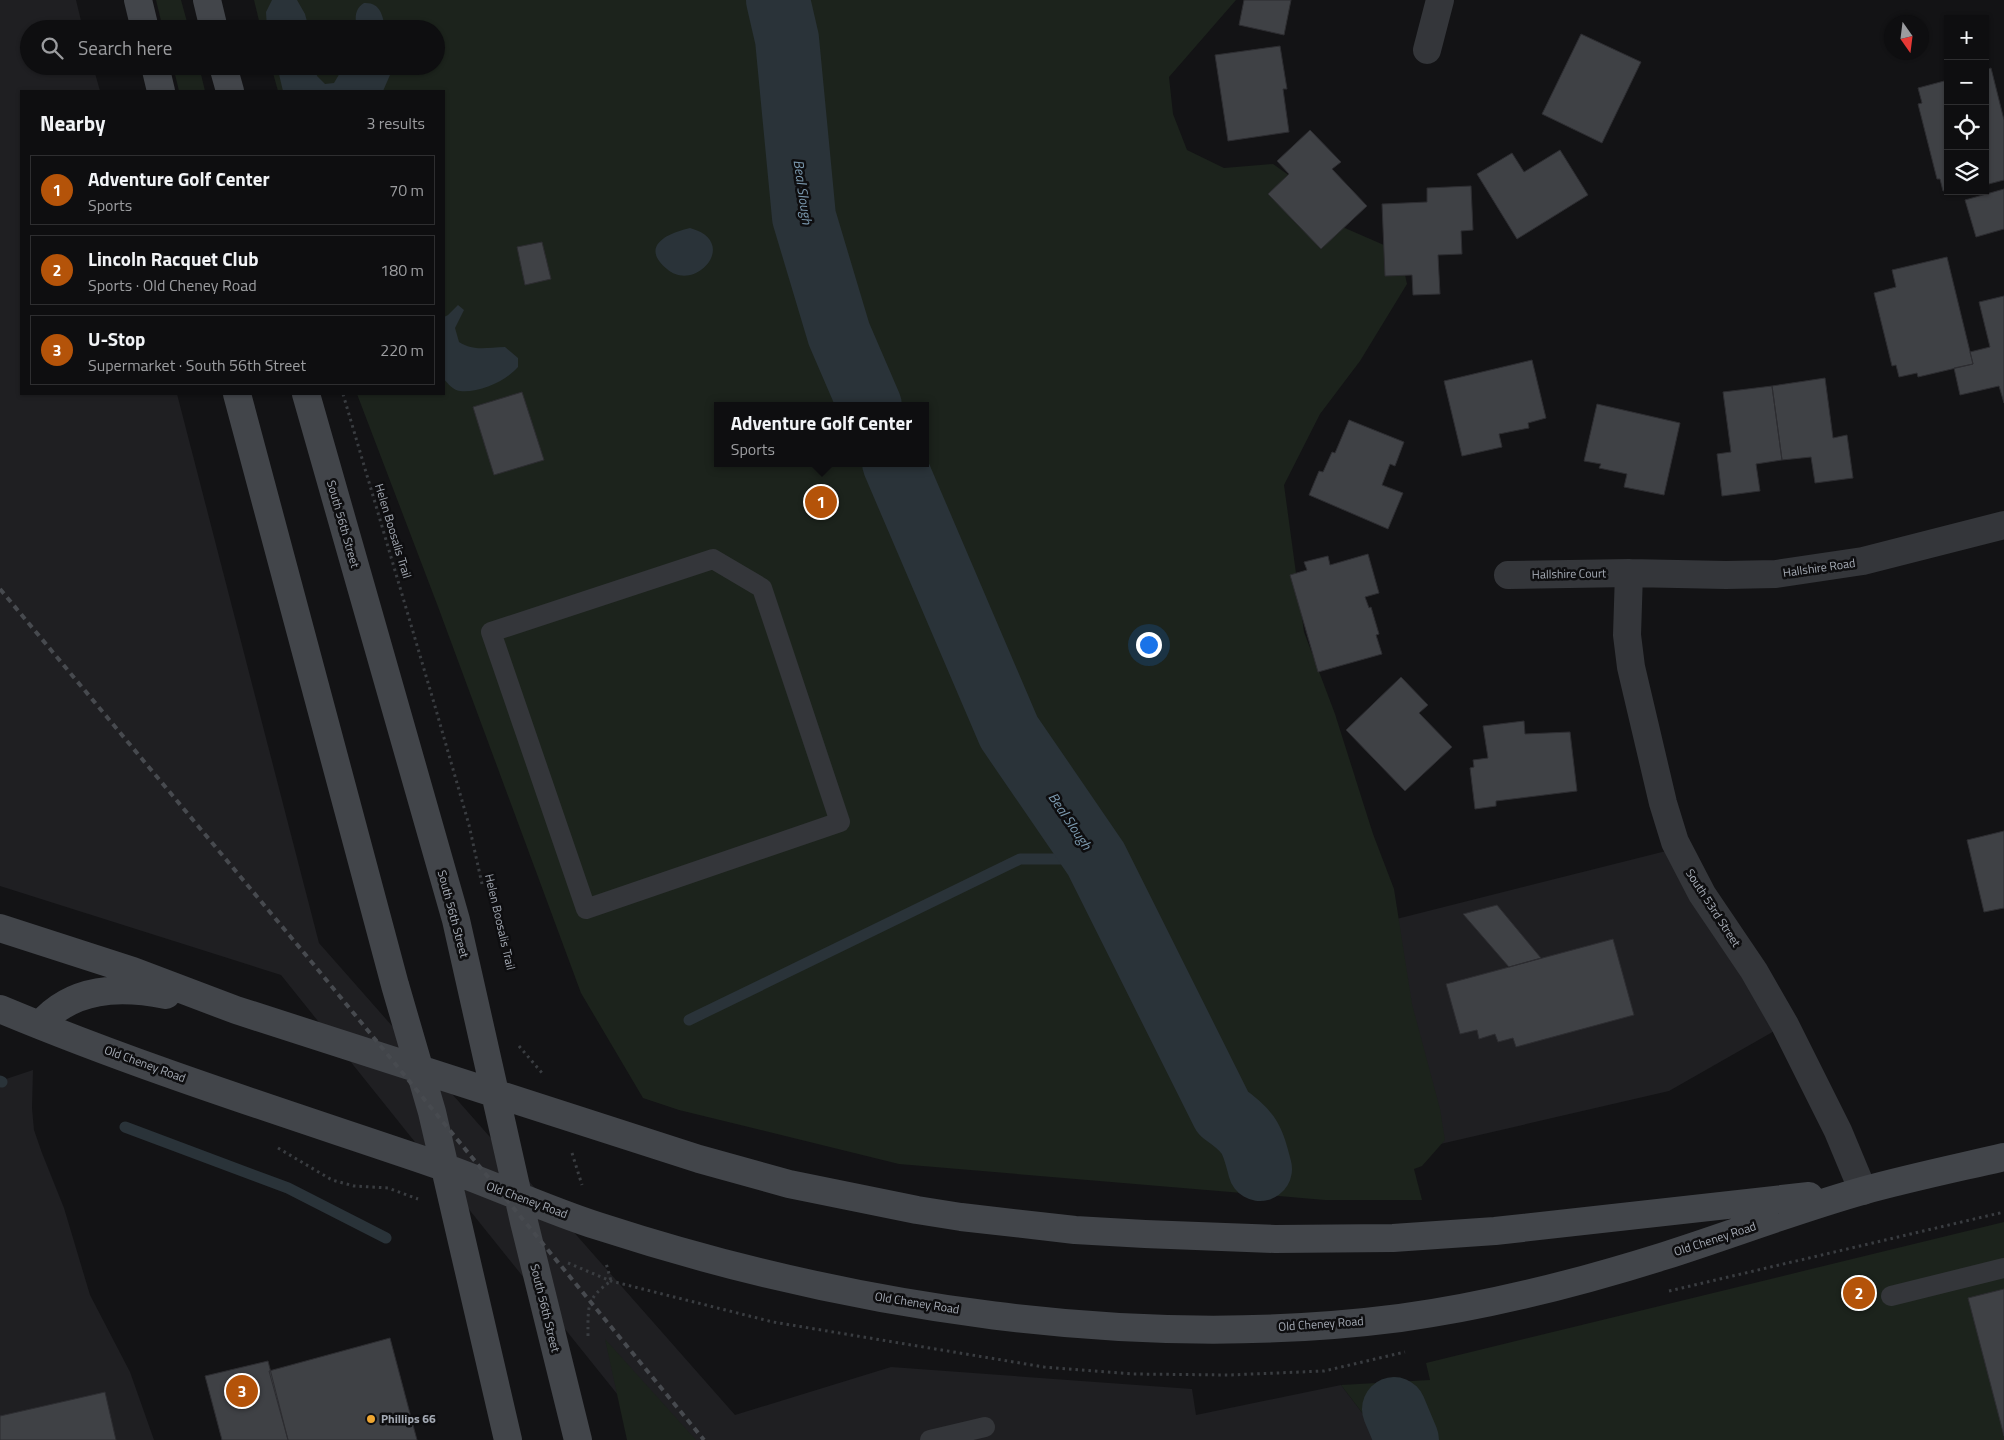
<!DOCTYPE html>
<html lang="en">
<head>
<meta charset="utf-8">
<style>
  body { margin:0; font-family:"Titillium Web",sans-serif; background:#1c1c1e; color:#f1f3f6 }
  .controls { position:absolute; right:15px; top:15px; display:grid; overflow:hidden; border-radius:0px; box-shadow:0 1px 4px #0004 }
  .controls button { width:45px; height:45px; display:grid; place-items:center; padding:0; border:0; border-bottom:1px solid #2e2e30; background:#0e0e10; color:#f1f3f6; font:25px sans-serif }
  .compass { position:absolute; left:1884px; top:15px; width:45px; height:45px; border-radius:50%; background:#0e0e10; box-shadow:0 1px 4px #0004; rotate:166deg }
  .you { position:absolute; left:1148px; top:644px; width:18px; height:18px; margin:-12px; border:4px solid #fff; border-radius:50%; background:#1a73e8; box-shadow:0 0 0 8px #1a73e833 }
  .badge { display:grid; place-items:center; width:32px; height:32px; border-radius:50%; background:#b45309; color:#fff; font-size:16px; font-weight:700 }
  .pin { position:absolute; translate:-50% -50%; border:2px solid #fff; box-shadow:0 1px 5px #0006 }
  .popup { position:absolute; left:714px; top:402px; width:215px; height:65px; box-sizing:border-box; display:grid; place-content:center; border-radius:0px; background:#0e0e10; filter:drop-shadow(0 1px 4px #0005); font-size:16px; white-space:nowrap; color:#9b9c9f }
  .popup b { font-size:19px; color:#f1f3f6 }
  .popup::after { content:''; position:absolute; left:50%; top:100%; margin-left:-10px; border:10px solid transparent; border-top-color:#0e0e10 }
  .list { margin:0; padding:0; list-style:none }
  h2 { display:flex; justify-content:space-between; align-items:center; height:65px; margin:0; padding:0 20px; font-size:21px }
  h2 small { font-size:16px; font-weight:400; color:#9b9c9f }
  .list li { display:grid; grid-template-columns:32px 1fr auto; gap:15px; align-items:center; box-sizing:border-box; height:70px; margin:0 10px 10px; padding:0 10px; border:1px solid #2e2e30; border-radius:0px }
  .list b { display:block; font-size:19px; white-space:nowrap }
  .list p { margin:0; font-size:16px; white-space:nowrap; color:#9b9c9f }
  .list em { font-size:16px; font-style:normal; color:#9b9c9f }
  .icon { flex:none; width:28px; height:28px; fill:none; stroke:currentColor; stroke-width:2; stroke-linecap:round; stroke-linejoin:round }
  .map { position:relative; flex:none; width:2004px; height:1440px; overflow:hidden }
  .search { position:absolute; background:#0e0e10; box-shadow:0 1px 4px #0004; left:20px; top:20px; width:425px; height:55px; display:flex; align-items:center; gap:12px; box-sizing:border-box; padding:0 18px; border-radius:28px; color:#9b9c9f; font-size:19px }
  .panel { position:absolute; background:#0e0e10; box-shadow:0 1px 4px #0004; left:20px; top:90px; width:425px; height:305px; border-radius:0px }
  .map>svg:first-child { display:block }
  .built { fill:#1f1f22 }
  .green { fill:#1c231c; fill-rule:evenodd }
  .water { fill:#2a3339 }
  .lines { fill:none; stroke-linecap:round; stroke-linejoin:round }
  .stream { stroke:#2a3339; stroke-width:11 }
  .river { stroke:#2a3339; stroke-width:64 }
  .building { fill:#3f4145; stroke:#2d2d31 }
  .path { stroke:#3a3d41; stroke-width:3; stroke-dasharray:2.5 4; stroke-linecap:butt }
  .service { stroke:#34363a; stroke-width:20 }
  .minor { stroke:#34363a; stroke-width:28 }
  .secondary { stroke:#42454a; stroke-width:28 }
  .rail { stroke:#474a4f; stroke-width:4; stroke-dasharray:6 5; stroke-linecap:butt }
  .poi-dot { fill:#efa631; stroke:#0e0e10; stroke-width:2 }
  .labels { text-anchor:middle; stroke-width:5; stroke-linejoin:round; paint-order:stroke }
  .street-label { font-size:12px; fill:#a5abb5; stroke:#0e0e10 }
  .poi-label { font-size:12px; font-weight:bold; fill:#a5abb5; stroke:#0e0e10; text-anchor:start }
  .water-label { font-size:14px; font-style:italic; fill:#7c9ab0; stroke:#0e0e10 }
</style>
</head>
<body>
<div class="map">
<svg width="2004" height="1440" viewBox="0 0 2004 1440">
  <rect width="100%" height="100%" fill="#131315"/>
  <path class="built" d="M0 0H76L83 29H29V66H93L100 91H21V394H177L319 943 735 1415 891 1367 1192 1389 1196 1415 1341 1385 1383 1440H654L281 975 0 886Z
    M1678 848 1785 1025 1669 1091 1410 1151 1353 930Z
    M33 1070 32 1108 34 1130 42 1153 64 1208 90 1295 130 1372 154 1440H0V1081Z"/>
  <path class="green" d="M156 0H181L189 29H163Z
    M254 0H1236L1169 77 1173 114 1187 150 1224 168 1273 164 1304 186 1315 215 1400 252 1407 284 1360 361 1320 414 1284 485 1304 632 1335 714 1373 834 1394 889 1412 1004 1440 1109 1445 1140 1422 1166 1414 1169 1422 1200H1325L899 1164 679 1110 643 1098 581 993 437 604 357 394H444V91H278L271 66H436V29H261ZM717 406H925V463H717Z
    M173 66H199L205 91H179Z
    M2004 1222V1440H1383L1341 1385 1430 1380 1426 1363Z
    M605 1339 696 1440H627Z"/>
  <path class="water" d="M272 0H297L305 14 309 29H267L266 12Z
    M364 3C380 2 383 15 385 29H357C355 19 354 9 364 3Z
    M277 66H316L317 76 325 84 334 83 344 66H385L390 75 383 91H283Z
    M690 228C741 242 695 294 667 269 639 246 668 233 690 228Z
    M458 305 464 310 455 328 459 342C475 352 488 347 505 347L518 358V367C506 381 479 393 460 391 453 390 448 384 444 379V317L448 315Z"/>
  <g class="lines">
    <path class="stream" d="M689 1020 1020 859H1096
      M0 1081 2 1082
      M125 1127 288 1188 386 1238"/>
    <path class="river" d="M778 0 787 39 804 217 839 334 870 406
      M894 463 1009 732 1096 859 1223 1113C1250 1132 1252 1138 1260 1169
      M1394 1409 1407 1440"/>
  </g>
  <path class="building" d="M1244 0H1291L1284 35 1239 25Z
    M1581 34 1641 62 1602 143 1542 114Z
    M1280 46 1287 89H1283L1289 132 1228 141 1215 55Z
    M1991 68 2004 120V180L1985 185V70Z
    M1948 80V190L1943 191 1940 179H1937L1918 104 1922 103 1918 88Z
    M1310 130 1341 162 1332 169 1367 206 1321 249 1268 194 1289 174 1277 161Z
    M1560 150 1588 195 1517 239 1477 174 1512 153 1524 172Z
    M1471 186 1473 230 1461 231 1462 254 1438 255 1440 294 1413 295 1412 275 1385 276 1382 204 1427 202V188Z
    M2004 189V229L1976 237 1965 200Z
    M542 242 551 279 525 285 517 247Z
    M1947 257 1973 364 1918 377 1917 373 1899 377 1896 365 1892 366 1874 293 1896 287 1892 270Z
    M2004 296V403L1999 386 1960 395 1954 368 1973 364 1970 352 1990 347 1979 302Z
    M1532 360 1546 418 1528 423 1529 428 1499 434 1502 447 1462 456 1444 381Z
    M1825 378 1833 438 1847 435 1853 478 1815 483 1811 457 1782 460 1772 386Z
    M1772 386 1782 460 1756 464 1760 491 1722 496 1717 454 1731 452 1723 392Z
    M522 392 544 460 494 475 473 407Z
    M1597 404 1680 423 1664 495 1624 487 1627 474 1599 468 1601 464 1584 461Z
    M1349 420 1404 442 1395 466 1390 464 1382 485 1403 493 1388 529 1309 495 1319 471 1323 472 1332 452 1335 453Z
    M1368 554 1379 593 1365 597 1369 608 1371 607 1379 634 1376 635 1382 654 1318 672 1290 575 1307 570 1304 562 1328 556 1330 565Z
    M1401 677 1428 705 1419 713 1452 747 1405 791 1346 730Z
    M1524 721 1525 734 1570 732 1577 791 1496 801V806L1475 809 1470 768 1474 767 1473 760 1488 758 1483 726Z
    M2004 831V908L1984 912 1967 840Z
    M1497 905 1541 958 1509 967 1463 914Z
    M1613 939 1634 1015 1516 1047 1513 1038 1498 1042 1495 1034 1479 1039 1477 1030 1460 1034 1446 984Z
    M2004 1289V1436L1968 1298Z
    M390 1338 417 1440H288L269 1371Z
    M268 1361 288 1440H222L205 1376Z
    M105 1392 116 1440H0V1416Z"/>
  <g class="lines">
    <path class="path" d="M343 394 434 703 469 825 482 884
      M519 1046 542 1073
      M278 1148 332 1180 354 1186 388 1188 418 1199
      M572 1153 582 1185
      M568 1263 611 1281 773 1322 1044 1367 1133 1374 1229 1375 1324 1371 1405 1352
      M1669 1291 2004 1212
      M588 1336C588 1306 586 1299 611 1281L606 1263"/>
    <path class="service" d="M713 559 762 588 840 822 586 909 491 632Z
      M1891 1296 2004 1268
      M930 1440 985 1427"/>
    <path class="minor" d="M1427 50 1440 0
      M1629 573 1627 635 1631 667 1663 803 1675 842 1702 894 1754 971 1785 1025 1838 1131 1863 1191
      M1508 575 1629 573 1726 575 1776 574 1863 561 2004 525"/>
    <path class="secondary" d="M138 0 145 29
      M207 0 214 29
      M155 66 161 91
      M223 66 230 91
      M237 394 395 985 432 1112 508 1440
      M306 394 456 920 524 1222 578 1440
      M0 928 133 971 236 1010 699 1159 789 1184 917 1210 961 1217 1075 1230 1145 1234 1275 1239 1393 1238 1495 1231 1809 1196
      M0 1009C141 1068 288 1114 432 1163 488 1182 542 1208 598 1226 850 1308 1135 1352 1400 1318 1489 1306 1578 1283 1664 1256 1730 1235 1795 1210 1862 1191 1909 1178 1957 1168 2004 1157
      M40 1025C72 987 120 986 166 995"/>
    <path class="rail" d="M0 589 305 954 704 1440"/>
  </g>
  <circle class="poi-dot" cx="371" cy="1419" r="5"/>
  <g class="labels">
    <g class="street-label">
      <text transform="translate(343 524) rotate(74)" y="4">South 56th Street</text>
      <text transform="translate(393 531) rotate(73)" y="4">Helen Boosalis Trail</text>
      <text transform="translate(1819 568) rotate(-8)" y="4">Hallshire Road</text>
      <text transform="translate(1569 574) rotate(-1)" y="4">Hallshire Court</text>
      <text transform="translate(1713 908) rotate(57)" y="4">South 53rd Street</text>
      <text transform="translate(453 914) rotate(75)" y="4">South 56th Street</text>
      <text transform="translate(500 922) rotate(77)" y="4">Helen Boosalis Trail</text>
      <text transform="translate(145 1064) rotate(20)" y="4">Old Cheney Road</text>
      <text transform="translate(527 1200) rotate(20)" y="4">Old Cheney Road</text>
      <text transform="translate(1715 1239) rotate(-18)" y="4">Old Cheney Road</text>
      <text transform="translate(917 1303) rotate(9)" y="4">Old Cheney Road</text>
      <text transform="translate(545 1308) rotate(76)" y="4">South 56th Street</text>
      <text transform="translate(1321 1324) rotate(-4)" y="4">Old Cheney Road</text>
    </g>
    <g class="poi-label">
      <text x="381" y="1423">Phillips 66</text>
    </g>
    <g class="water-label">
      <text transform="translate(803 192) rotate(82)" y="5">Beal Slough</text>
      <text transform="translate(1070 821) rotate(56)" y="5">Beal Slough</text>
    </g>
  </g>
</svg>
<div class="controls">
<button>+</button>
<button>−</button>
<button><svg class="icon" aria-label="locate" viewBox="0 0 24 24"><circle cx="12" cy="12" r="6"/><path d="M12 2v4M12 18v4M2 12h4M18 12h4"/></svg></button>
<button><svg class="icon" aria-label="layers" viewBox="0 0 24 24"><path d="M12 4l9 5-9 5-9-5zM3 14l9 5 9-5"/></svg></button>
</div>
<svg class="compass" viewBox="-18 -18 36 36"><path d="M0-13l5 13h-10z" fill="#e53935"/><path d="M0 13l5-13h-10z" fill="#9b9c9f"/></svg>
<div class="you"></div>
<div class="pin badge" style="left:821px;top:502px">1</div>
<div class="popup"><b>Adventure Golf Center</b>Sports</div>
<div class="pin badge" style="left:1859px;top:1293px">2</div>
<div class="pin badge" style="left:242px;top:1391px">3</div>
<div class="search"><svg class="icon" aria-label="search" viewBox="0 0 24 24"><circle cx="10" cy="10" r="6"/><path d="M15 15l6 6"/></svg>Search here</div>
<section class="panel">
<h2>Nearby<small>3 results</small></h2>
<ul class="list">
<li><span class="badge">1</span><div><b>Adventure Golf Center</b><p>Sports</p></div><em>70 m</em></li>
<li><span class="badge">2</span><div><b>Lincoln Racquet Club</b><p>Sports · Old Cheney Road</p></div><em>180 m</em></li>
<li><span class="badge">3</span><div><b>U-Stop</b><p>Supermarket · South 56th Street</p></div><em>220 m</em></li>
</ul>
</section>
</div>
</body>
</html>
